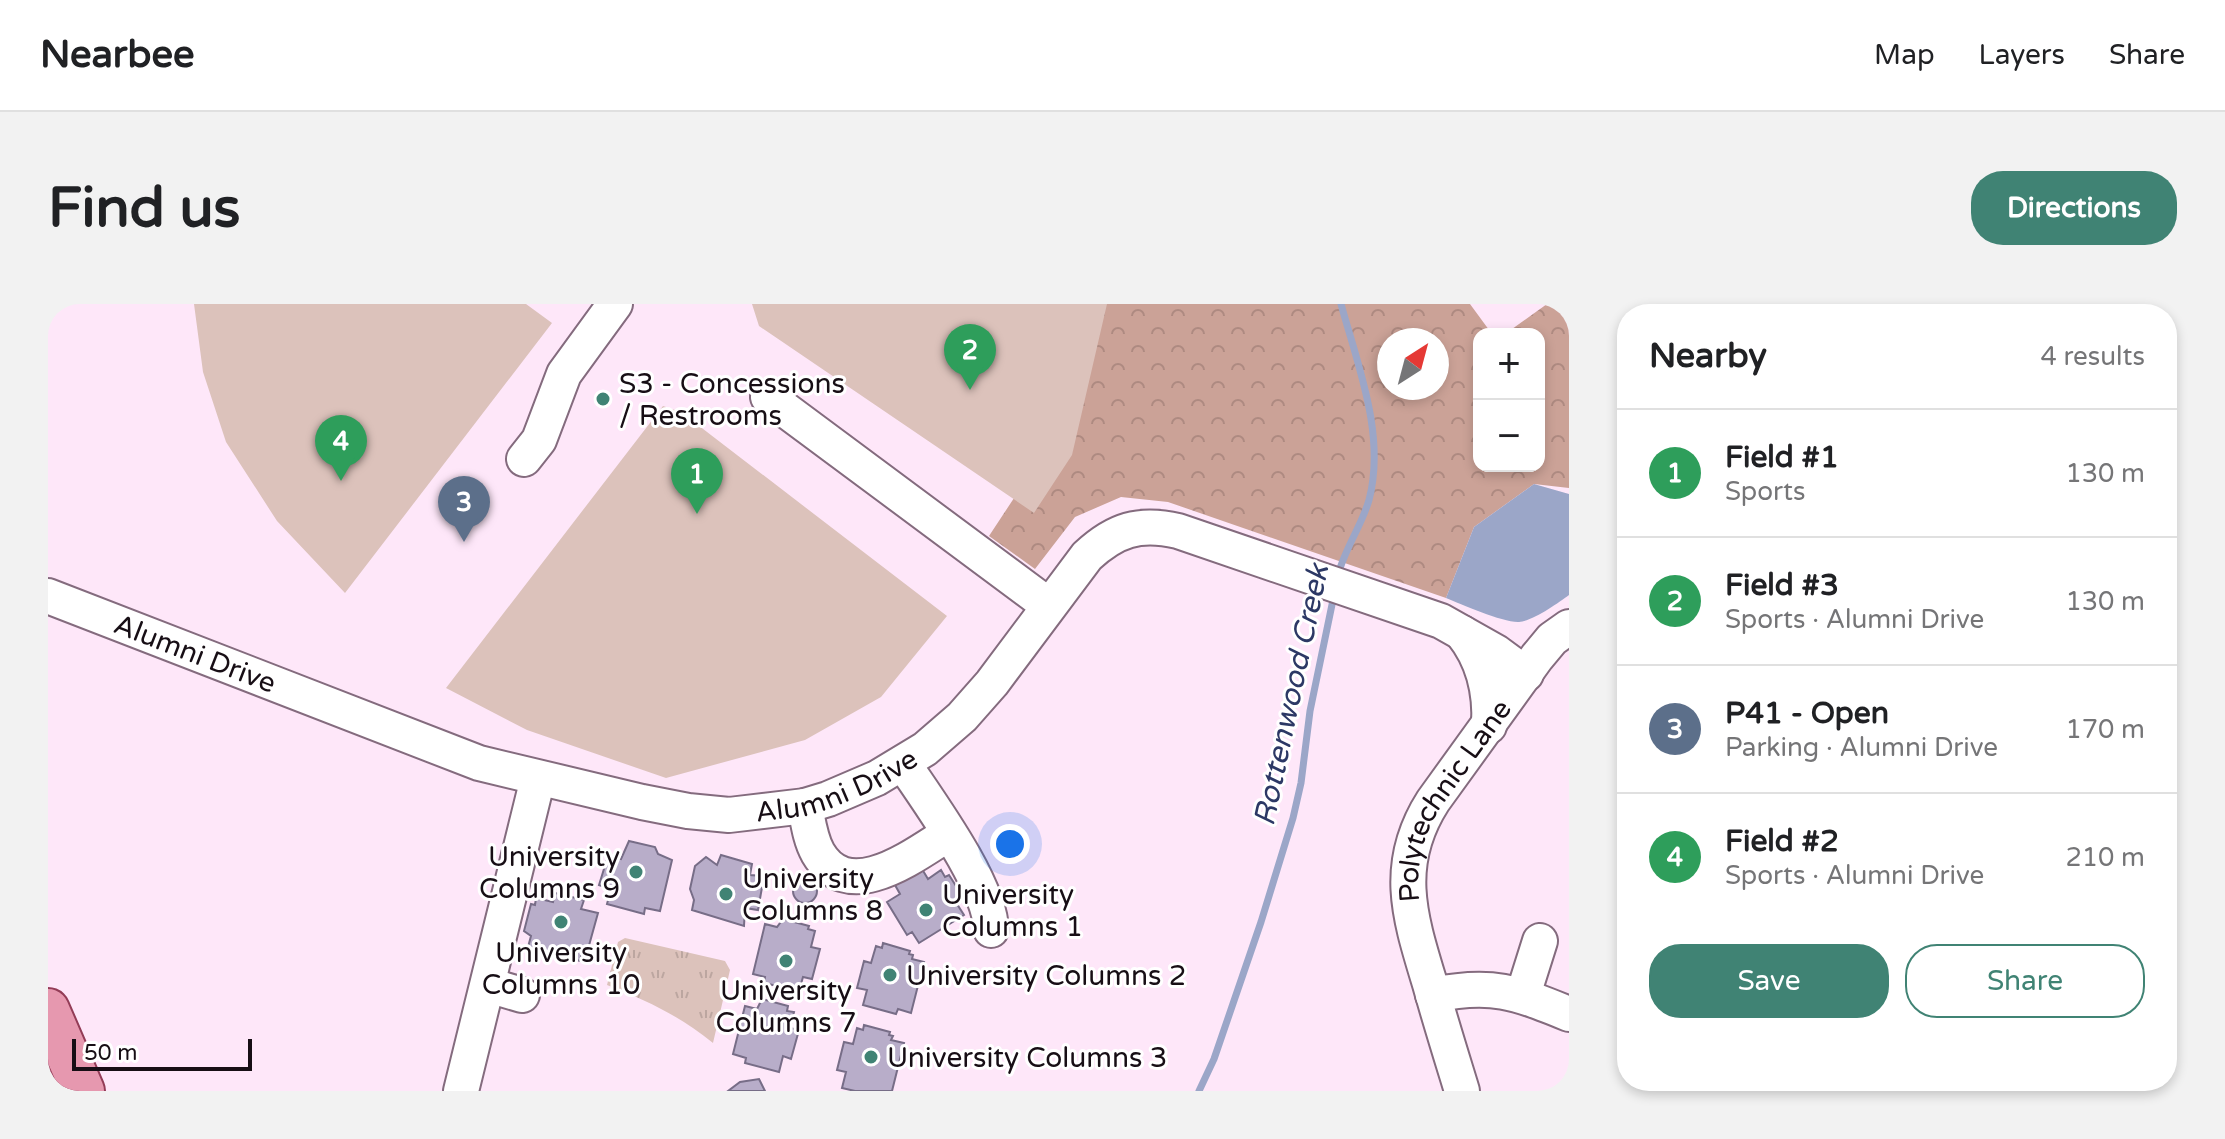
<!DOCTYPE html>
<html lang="en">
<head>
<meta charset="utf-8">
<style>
  body { margin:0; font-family:"Varela Round",sans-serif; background:#f2f2f2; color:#202124 }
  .controls { position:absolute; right:24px; top:24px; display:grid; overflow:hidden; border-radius:16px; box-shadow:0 4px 12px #0003 }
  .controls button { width:72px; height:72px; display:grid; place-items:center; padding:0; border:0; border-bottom:2px solid #e0e0e0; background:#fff; color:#202124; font:40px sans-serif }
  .compass { position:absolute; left:1329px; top:24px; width:72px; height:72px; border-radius:50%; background:#fff; box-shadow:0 4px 12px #0003; rotate:36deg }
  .scale { position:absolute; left:24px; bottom:20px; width:180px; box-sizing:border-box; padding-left:8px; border:4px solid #170e15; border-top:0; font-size:22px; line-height:28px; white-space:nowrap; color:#170e15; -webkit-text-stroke:6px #fff; paint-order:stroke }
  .you { position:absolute; left:962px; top:540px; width:28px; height:28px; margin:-20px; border:6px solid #fff; border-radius:50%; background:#1a73e8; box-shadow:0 0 0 12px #1a73e833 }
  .badge { display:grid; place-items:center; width:52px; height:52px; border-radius:50%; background:#408374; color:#fff; font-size:26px; font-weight:700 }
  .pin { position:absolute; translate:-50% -66px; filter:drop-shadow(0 2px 4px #0008) }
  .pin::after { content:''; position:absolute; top:42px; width:28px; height:24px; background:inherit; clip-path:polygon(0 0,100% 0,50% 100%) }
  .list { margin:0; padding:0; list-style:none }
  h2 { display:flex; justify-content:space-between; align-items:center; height:104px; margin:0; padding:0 32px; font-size:34px }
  h2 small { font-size:26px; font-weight:400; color:#757577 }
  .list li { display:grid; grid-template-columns:52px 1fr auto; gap:24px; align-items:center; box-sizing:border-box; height:128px; padding:0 32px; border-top:2px solid #e0e0e0 }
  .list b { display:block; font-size:30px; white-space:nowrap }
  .list p { margin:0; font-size:26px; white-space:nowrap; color:#757577 }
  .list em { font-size:26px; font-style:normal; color:#757577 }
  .actions { display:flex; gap:16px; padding:24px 32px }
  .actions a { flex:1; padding:18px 0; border:2px solid #408374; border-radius:32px; text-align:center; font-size:28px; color:#408374 }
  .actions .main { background:#408374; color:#fff }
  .map { position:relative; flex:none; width:1521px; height:787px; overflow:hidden; border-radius:32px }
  header { display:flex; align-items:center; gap:48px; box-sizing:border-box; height:112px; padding:0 40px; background:#fff; border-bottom:2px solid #e0e0e0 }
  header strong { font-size:38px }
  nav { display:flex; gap:44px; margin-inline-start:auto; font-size:28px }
  .intro { display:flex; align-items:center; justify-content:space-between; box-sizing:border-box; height:192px; padding:0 48px }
  h1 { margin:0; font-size:56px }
  .button { padding:20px 36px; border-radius:32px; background:#408374; color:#fff; font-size:28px; font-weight:700 }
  main { display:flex; gap:48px; padding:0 48px }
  aside { flex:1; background:#fff; border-radius:32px; box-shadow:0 4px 12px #0003 }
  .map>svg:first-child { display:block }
  .grass { fill:url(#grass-tufts) }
  .forest { fill:url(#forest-crowns); fill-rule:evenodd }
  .pitch { fill:#dcc2bb }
  .water { fill:#9ba6c8 }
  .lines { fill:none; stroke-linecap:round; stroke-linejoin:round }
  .stream { stroke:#9ba6c8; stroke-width:7 }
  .building { fill:#b8adc9; stroke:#776d87; stroke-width:2 }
  .minor-casing { stroke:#846b7e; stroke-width:38 }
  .major-casing { stroke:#933c57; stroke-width:46 }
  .minor { stroke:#fff; stroke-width:34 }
  .major { stroke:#e698af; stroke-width:42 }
  .poi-dot { fill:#408374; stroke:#fff; stroke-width:3 }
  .labels { text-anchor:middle; stroke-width:6; stroke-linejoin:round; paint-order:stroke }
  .poi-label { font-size:28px; fill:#170e15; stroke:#fff; text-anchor:start }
  .street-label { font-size:28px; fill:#170e15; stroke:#fff }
  .water-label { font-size:30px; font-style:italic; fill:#2c3865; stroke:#fff }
</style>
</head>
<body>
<header>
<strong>Nearbee</strong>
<nav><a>Map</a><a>Layers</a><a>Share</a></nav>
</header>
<div class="intro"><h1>Find us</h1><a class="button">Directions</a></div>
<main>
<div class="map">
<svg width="1521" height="787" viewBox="0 0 1521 787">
  <defs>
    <pattern id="grass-tufts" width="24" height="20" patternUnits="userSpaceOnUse" patternTransform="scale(2)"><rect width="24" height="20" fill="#dcc2bb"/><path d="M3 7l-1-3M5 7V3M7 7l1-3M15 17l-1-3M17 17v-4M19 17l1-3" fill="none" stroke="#bca6a0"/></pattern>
    <pattern id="forest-crowns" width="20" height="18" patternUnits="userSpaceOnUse" patternTransform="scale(2)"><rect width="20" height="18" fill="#cba297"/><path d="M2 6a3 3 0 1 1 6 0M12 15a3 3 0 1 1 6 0" fill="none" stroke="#ae8a81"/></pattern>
  </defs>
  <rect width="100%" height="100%" fill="#fee7f9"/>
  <path class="grass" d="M577 634 677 657 682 666 665 739C632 712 598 696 559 681L570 638Z"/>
  <path class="forest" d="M1018 0H1422L1444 30H1431V162H1491V30H1457L1499 0H1521V184L1486 180 1426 223 1398 294 1120 198 1073 193 1027 213 987 265 941 232 970 188ZM1341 36H1389V84H1341Z"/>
  <path class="pitch" d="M146 0H478L504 19 297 289 229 217 178 138 155 68Z
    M704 0H1059L1024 151 986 209 711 22Z
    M615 102 633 108 899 312 833 393 757 436 618 474 479 426 398 384Z"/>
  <path class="water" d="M1486 180 1521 190V291C1510 299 1485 317 1471 318 1456 319 1413 300 1398 294L1426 223Z"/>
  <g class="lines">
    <path class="stream" d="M1290 271C1297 244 1314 221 1321 196 1338 132 1310 62 1293 0
      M1151 787 1166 755 1213 618 1245 514 1253 479 1262 407 1286 291"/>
  </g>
  <path class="building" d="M581 537 607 543 610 550 624 556 612 607 597 604 596 610 559 600 563 585 551 581 560 552 573 555Z
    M673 551 704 560 702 571 716 572 710 606 697 604 696 622 644 606 646 596 642 585 647 562 658 553 669 561Z
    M874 565 880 575 893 566 897 573 901 571 915 593 909 600 916 611 871 639 864 628 859 631 839 598 852 590 847 581Z
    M745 587a12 12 0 1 1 24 0a12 12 0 1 1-24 0Z
    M507 589 536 596 533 605 550 609 540 645 535 644 532 657 480 643 483 632 476 627 483 600 487 601 488 594 505 598Z
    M735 615 761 622 760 625 767 627 763 643 772 645 764 675 755 673 751 687 716 679 717 673 705 670 717 620 729 623Z
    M835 639 862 647 861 650 865 651 864 655 876 658 863 709 850 705 848 710 815 701 819 686 809 684 816 657 823 659 828 642 834 644Z
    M714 695 740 702 739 707 746 708 742 724 751 726 743 755 735 752 731 768 697 759 698 754 685 750 697 702 709 705Z
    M816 721 842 728 841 731 845 732 843 736 856 739 844 787H807L794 784 798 768 789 766 796 738 805 740 809 724 815 726Z
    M711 775 717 787H680L692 778Z"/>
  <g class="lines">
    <g class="minor-casing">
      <g id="minor">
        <path d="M720 93 1000 301"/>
        <path d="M476 155 491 136 516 70 567 0"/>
        <path id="s1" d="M0 292 431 459 594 498 640 507 681 511 757 502 780 495 829 474 877 445 914 413 944 379 1039 252C1067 226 1091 218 1130 227L1393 317 1448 348 1478 370"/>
        <path d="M1414 329C1435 355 1443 388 1441 422"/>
        <path d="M855 459C881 498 943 582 943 626"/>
        <path d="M757 502C760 517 762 535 770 549 801 602 866 551 900 530"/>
        <path d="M440 681 474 691"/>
        <path d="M1385 691C1444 679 1467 688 1521 710"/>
        <path d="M1475 691 1492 637"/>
        <path d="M413 787 490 474"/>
        <path id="s2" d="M1414 787C1403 751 1392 716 1382 680 1362 614 1344 561 1385 497L1489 353 1504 335 1521 323"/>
      </g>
    </g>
    <g class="major-casing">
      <path id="major" d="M0 706 35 787"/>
    </g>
    <use href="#minor" class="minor"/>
    <use href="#major" class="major"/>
  </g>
  <g class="poi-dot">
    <circle cx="555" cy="95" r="8"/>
    <circle cx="588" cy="568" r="8"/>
    <circle cx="678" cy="590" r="8"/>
    <circle cx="878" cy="606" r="8"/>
    <circle cx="513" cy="618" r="8"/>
    <circle cx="738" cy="657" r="8"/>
    <circle cx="842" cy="671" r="8"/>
    <circle cx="823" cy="753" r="8"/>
  </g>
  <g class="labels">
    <g class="poi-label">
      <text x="571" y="89">S3 - Concessions<tspan x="571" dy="32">/ Restrooms</tspan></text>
      <text x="572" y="562" text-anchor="end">University<tspan x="572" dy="32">Columns 9</tspan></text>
      <text x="694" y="584">University<tspan x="694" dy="32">Columns 8</tspan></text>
      <text x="894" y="600">University<tspan x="894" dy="32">Columns 1</tspan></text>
      <text x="513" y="658" text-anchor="middle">University<tspan x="513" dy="32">Columns 10</tspan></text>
      <text x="858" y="681">University Columns 2</text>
      <text x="738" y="696" text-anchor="middle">University<tspan x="738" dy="32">Columns 7</tspan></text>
      <text x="839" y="763">University Columns 3</text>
    </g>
    <g class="street-label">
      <text dy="10" stroke="none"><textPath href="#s1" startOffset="158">Alumni Drive</textPath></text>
      <text dy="10" stroke="none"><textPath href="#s1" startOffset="830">Alumni Drive</textPath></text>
      <text dy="10" stroke="none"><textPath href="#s2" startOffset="310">Polytechnic Lane</textPath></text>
    </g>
    <g class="water-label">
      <text transform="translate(1243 391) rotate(-78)" y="10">Rottenwood Creek</text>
    </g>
  </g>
</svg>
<div class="controls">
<button>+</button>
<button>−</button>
</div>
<svg class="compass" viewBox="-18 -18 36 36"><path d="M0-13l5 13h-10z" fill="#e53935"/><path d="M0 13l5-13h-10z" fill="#757577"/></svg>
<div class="scale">50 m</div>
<div class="you"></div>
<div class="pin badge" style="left:649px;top:210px;background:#2e9e5b">1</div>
<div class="pin badge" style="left:922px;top:86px;background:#2e9e5b">2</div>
<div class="pin badge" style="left:416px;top:238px;background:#5c6f8a">3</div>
<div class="pin badge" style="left:293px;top:177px;background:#2e9e5b">4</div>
</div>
<aside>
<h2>Nearby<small>4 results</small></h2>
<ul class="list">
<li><span class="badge" style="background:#2e9e5b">1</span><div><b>Field #1</b><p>Sports</p></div><em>130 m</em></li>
<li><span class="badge" style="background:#2e9e5b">2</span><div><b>Field #3</b><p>Sports · Alumni Drive</p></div><em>130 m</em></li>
<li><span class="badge" style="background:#5c6f8a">3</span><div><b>P41 - Open</b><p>Parking · Alumni Drive</p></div><em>170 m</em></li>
<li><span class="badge" style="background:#2e9e5b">4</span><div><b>Field #2</b><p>Sports · Alumni Drive</p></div><em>210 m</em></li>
</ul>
<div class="actions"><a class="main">Save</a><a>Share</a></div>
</aside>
</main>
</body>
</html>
